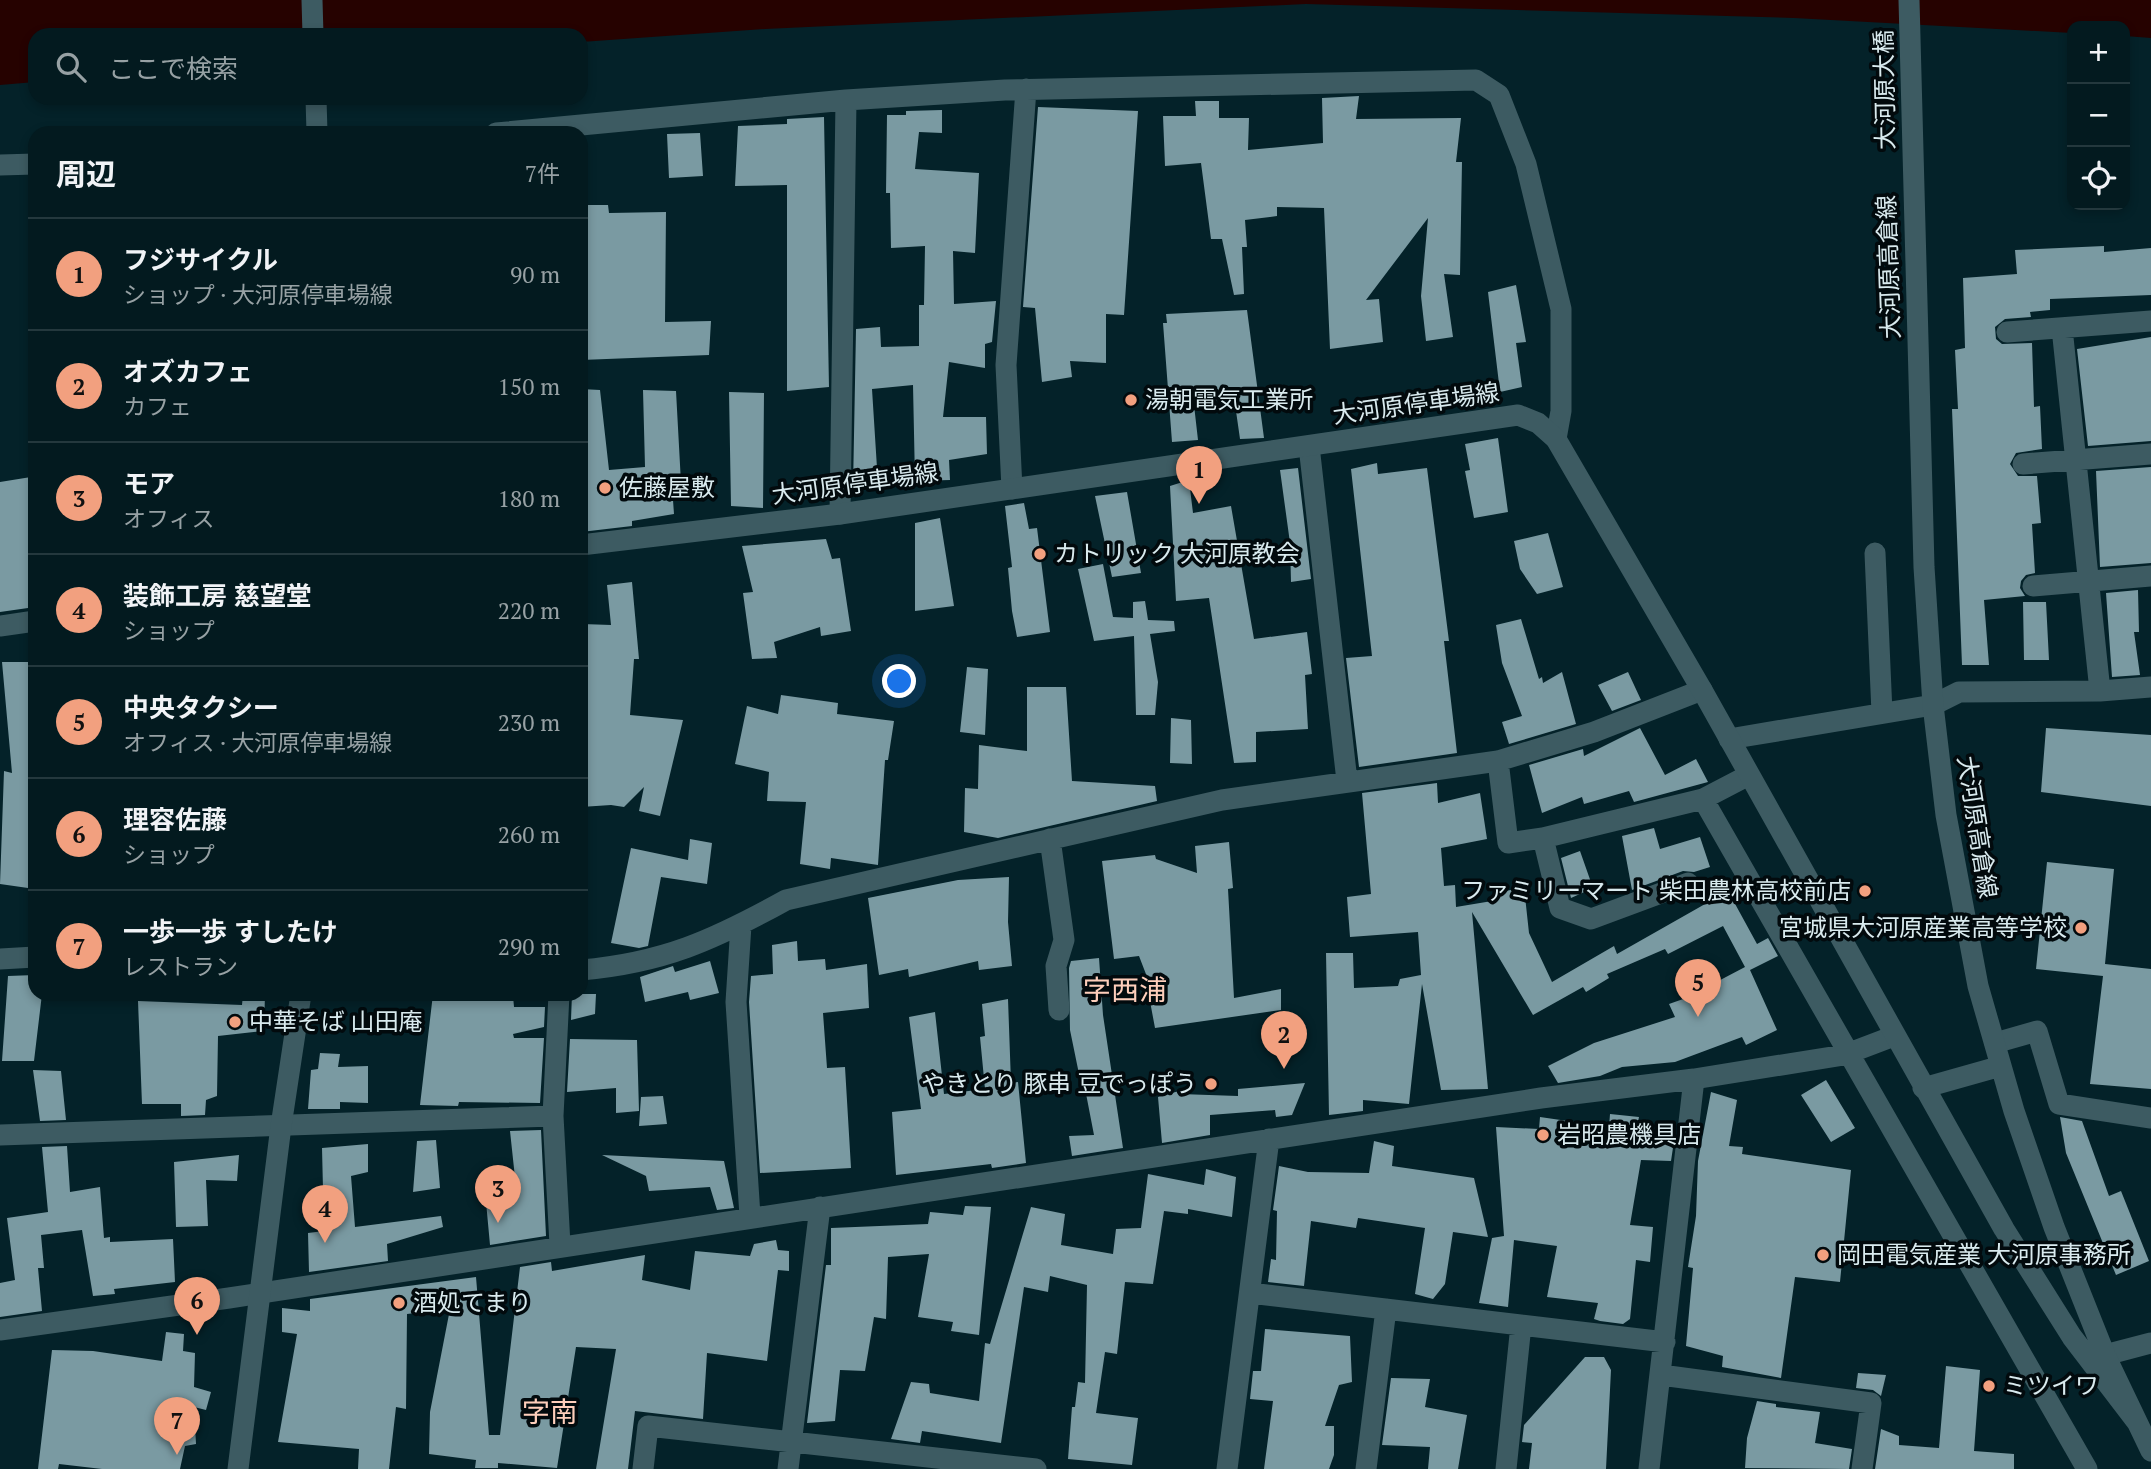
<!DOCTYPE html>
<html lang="ja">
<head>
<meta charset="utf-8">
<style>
  body { margin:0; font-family:"PT Serif","Noto Sans JP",serif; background:#11272c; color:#f1f3f6 }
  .controls { position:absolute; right:21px; top:21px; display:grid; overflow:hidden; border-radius:14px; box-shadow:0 4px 10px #0003 }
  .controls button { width:63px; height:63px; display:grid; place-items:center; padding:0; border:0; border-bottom:2px solid #24383d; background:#031a1f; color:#f1f3f6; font:35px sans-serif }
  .you { position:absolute; left:900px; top:682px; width:24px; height:24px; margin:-18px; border:5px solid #fff; border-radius:50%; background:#1a73e8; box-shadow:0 0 0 10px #1a73e833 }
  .badge { display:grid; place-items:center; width:46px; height:46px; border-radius:50%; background:#f2a07f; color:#111; font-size:23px; font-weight:700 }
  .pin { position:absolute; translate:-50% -58px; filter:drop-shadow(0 2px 4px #0008) }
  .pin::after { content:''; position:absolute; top:37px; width:24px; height:21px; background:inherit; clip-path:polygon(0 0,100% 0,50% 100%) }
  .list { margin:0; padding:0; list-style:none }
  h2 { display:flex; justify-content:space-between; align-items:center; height:91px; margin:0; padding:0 28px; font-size:30px }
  h2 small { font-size:23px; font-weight:400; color:#97a1a4 }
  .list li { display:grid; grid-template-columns:46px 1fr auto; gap:21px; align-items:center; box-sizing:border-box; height:112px; padding:0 28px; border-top:2px solid #24383d }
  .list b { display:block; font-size:26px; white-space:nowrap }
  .list p { margin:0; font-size:23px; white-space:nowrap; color:#97a1a4 }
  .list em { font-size:23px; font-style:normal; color:#97a1a4 }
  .icon { flex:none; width:38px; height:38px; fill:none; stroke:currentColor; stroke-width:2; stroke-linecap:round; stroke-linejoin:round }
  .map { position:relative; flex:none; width:2151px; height:1469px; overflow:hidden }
  .search { position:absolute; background:#031a1f; box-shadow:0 4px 10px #0003; left:28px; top:28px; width:560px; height:77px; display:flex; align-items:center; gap:18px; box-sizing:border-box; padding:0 24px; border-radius:21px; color:#97a1a4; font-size:26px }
  .panel { position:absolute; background:#031a1f; box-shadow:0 4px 10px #0003; left:28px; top:126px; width:560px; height:875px; border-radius:21px }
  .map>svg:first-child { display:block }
  .water { fill:#260200 }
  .building { fill:#7a9aa2 }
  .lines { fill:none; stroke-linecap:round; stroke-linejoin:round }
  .street { stroke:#3d5b62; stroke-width:21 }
  .secondary { stroke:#3d5b62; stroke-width:21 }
  .poi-dot { fill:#f2a07f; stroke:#020a0d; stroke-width:2.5 }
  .labels { text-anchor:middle; stroke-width:7; stroke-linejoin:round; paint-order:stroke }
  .street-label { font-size:24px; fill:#d9eaee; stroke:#020a0d }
  .poi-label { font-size:24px; fill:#d9eaee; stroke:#020a0d; text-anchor:start }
  .quarter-label { font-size:28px; fill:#fecebb; stroke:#020a0d }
</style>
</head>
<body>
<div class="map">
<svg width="2151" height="1469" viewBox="0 0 2151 1469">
  <rect width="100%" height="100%" fill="#042229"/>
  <path class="water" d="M0 0H2151V38L2125 36V26H2072V33L1794 18 1306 4 765 29 581 42V35H35V82L0 85Z"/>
  <path class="building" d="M1359 96 1356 119 1461 118 1456 162H1462L1460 275 1444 274 1453 337 1426 341 1421 296 1428 218 1366 300 1379 299 1383 342 1330 349 1324 208 1277 207V216L1245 220 1247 247H1242L1244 294 1234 295 1222 239H1211L1201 163 1165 166 1163 116H1196L1195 101H1219V118H1249L1248 150 1323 143 1322 98Z
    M1038 107 1138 111 1124 315 1106 314V363L1070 361 1072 377 1042 382 1035 308 1023 307Z
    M942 110V133L919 132 915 169 979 173 975 253 953 251 954 304 996 301 992 342 985 344V368L949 362 943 417H986L987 454 949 460 950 480 915 481 913 385 872 389 877 468 867 471 866 489 853 488 856 329 880 327 881 347 919 346V305H924L925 246 891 248 890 193H886L887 115H906V111Z
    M824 117 829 387 787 391V185L735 186 738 126 787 124V119Z
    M700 133 703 176 669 178 667 134Z
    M582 205H608L609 213 666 212 665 322 711 321 709 355 581 360Z
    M2104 246V252L2151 248V295L2050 299V310L2030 312 2031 317 2005 319 1995 327 1996 339 2002 344 2032 343 2034 407 2040 406 2042 449 2016 453 2010 464 2018 476H2037L2041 523 2032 524 2035 573 2026 575 2021 581 2020 588 2025 596 1984 600 1989 665H1962L1952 409H1958L1955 350 1965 348 1963 278 2017 274 2015 250Z
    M1516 285 1526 342 1516 343 1522 387 1500 392 1488 292Z
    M1247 310 1264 438 1240 439 1234 397 1194 405 1198 440 1172 442 1163 323H1167L1166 314Z
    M2151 337V441L2088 446 2077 349Z
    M581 389 600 390 609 470 645 467 643 390 676 391 681 483 672 486 674 514 632 521V526L581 532Z
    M729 392 764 393 763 508 731 506Z
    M1498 438 1508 512 1474 518 1465 471 1470 470 1465 444Z
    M1377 463 1378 474 1427 468 1449 641H1444L1457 753 1359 767 1346 658 1372 656 1351 469Z
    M2151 467V563L2100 567 2096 471Z
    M1298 468 1311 579 1291 582 1290 543 1280 470Z
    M31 477 35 511V607L0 612V482Z
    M1189 480 1193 513 1231 506 1254 639 1307 632 1312 674 1305 675 1308 729 1256 732V762L1234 763 1209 598 1176 601 1170 486Z
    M1127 492 1141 573 1112 577 1095 496Z
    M1024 503 1029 529 1037 528 1050 632 1017 637 1012 611 1008 568 1012 567 1005 506Z
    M940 518 954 606 915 611V523Z
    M1548 533 1563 587 1537 594 1520 569 1514 541Z
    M826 539 832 559 840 558 851 631 821 636 820 627 774 642 777 658 752 659 743 593 753 592 742 546Z
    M1103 564 1113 617 1133 618V602L1145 601 1148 620 1174 621 1175 631 1150 634 1158 682 1155 715H1136L1134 636 1094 641 1078 569Z
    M632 582 639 659H634L630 715 683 720 660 816 639 811 644 787 624 807 611 805 581 807 582 624 611 625 607 585Z
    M2138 590 2139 632H2134L2140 675 2112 677 2106 593Z
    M2023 602H2046L2049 660H2024Z
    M1521 619 1539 679 1542 677 1543 683 1562 672 1576 724 1509 744 1502 722 1522 716 1502 663 1496 625Z
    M2 662H35V889L0 884 4 771 12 773Z
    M967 667 988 669 985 735 960 732Z
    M1628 672 1641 700 1612 711 1598 685Z
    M1027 687H1066L1072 781 1155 786 1157 801 998 838 964 832 965 788 978 789 979 745 1027 751Z
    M781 695 838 703 837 714 894 721 888 760H885L878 865 831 858 830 869 800 864 806 802 767 801 769 772 735 764 747 706 778 714Z
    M1171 718 1191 720 1192 764 1170 763Z
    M1640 728 1665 775 1696 759 1708 782 1634 802 1629 791 1584 804 1582 797 1542 813 1529 765 1583 749 1584 756Z
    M2046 728 2151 735V806L2041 792Z
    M1437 783 1438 803 1480 793 1487 839 1441 848 1444 886 1455 885 1456 907 1498 900 1497 893 1524 887 1529 933 1552 982 1614 946 1617 954 1728 891 1757 944 1768 938 1778 956 1750 970 1777 1030 1746 1045 1742 1037 1675 1062 1622 1067 1600 1076 1558 1083 1548 1066 1594 1043 1675 1017 1669 1004 1686 998 1745 967 1723 926 1668 954 1665 949 1607 974 1609 978 1586 992 1583 987 1533 1015 1472 912 1488 1089 1441 1090 1422 984 1409 1104 1363 1100V1111L1329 1115 1326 953H1353L1354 988 1398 986 1400 979 1421 975 1418 932 1350 937 1347 897 1371 894 1362 793Z
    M1654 828 1660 849 1700 837 1710 867 1694 872 1683 871 1632 890 1622 836Z
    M690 839 712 843 707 884 661 877 648 946 639 948 611 943 631 848 688 860Z
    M1229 842 1233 888 1228 889 1234 998 1281 989V1010L1155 1028 1149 996 1154 995 1139 956 1114 959 1102 861 1155 855 1156 859 1197 873 1195 846Z
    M1580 851 1593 888 1571 898 1561 858Z
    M2047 862 2114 869 2105 964 2151 969V1089L2090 1084 2103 976 2036 969Z
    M1009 877 1008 922 1012 966 979 970 978 961 909 977 908 969 879 975 868 898 958 880Z
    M797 941 798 961 825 959 826 970 867 964 869 1008 823 1013 827 1068 845 1067 851 1168 760 1173 749 1002 751 976 773 974 772 945Z
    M1099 958 1103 1015 1123 1148 1072 1156 1069 1136 1094 1135 1082 1073 1079 1074 1070 1030 1069 968 1071 961Z
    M710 961 719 993 690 1000 688 992 645 1002 640 977 673 966 675 972Z
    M35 975V994H42L34 1061H2L8 976Z
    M243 994H265L264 1031 218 1036 217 1096 206 1100 205 1115 181 1116V1104H142L138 1001 242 1005Z
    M433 994 495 1000 496 996H513L514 1007H545L544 1027 513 1034 514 1038H544L540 1103 459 1102 458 1106 420 1105Z
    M572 994H596L595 1014 571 1020Z
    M1008 999 1011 1083 1018 1082 1026 1163 992 1168 991 1164 896 1175 892 1112 921 1109 909 1017 935 1012 944 1094 985 1089 980 1037 985 1036 982 1004Z
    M570 1039 637 1040 639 1111 616 1113V1088L567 1092Z
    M320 1053 340 1054 338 1067 368 1066V1103L340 1102V1109H308L311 1070 318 1069Z
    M33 1070 61 1071 66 1120 40 1121Z
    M1826 1080 1855 1128 1831 1142 1801 1095Z
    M1305 1083 1292 1115 1276 1117 1275 1110 1210 1115V1135L1162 1143 1158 1097 1179 1091 1180 1094 1238 1096V1089Z
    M1711 1092 1737 1100 1729 1146 1743 1147 1742 1154 1851 1170 1840 1282 1795 1277 1781 1378 1722 1367 1723 1356 1686 1346 1693 1268 1688 1267 1696 1216 1698 1161Z
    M663 1096 667 1124 639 1126 641 1097Z
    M1610 1114 1639 1117 1635 1137 1674 1141 1671 1161 1641 1160 1630 1225 1653 1227 1650 1262 1636 1260 1630 1319 1623 1324 1600 1321 1594 1319 1598 1303 1547 1297 1557 1246 1514 1240 1508 1307 1479 1303 1492 1238 1504 1236 1496 1127 1539 1129 1540 1117 1609 1127Z
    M2060 1117 2082 1121 2109 1196 2121 1191 2149 1261 2116 1275 2066 1153Z
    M541 1130 546 1236 490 1245 485 1191 516 1187 510 1131Z
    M436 1140 440 1188 413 1192 417 1141Z
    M1374 1141 1394 1146 1392 1166 1474 1178 1488 1237 1453 1232 1445 1284 1433 1299 1415 1294 1425 1228 1358 1218 1356 1228 1311 1221 1304 1286 1268 1282 1271 1259 1276 1260 1277 1211 1273 1210 1279 1166 1308 1172 1369 1173Z
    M368 1144V1172L351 1176 355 1227 441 1216 443 1227 387 1244 388 1261 309 1272 308 1233 324 1231 322 1148Z
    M67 1146 70 1192 100 1187 104 1238 110 1237V1242L173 1239 175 1282 114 1289 115 1294 93 1296 82 1230 41 1235 44 1268H38L42 1311 0 1317V1283L15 1280 7 1218 48 1212 42 1147Z
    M239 1155 237 1181 206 1180 208 1226 176 1227 174 1162Z
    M602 1155 724 1161 734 1208 717 1210 710 1187 649 1191 646 1176Z
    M1206 1169 1236 1177 1232 1217 1188 1209V1214L1164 1211 1153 1284 1125 1282 1117 1354 1105 1352 1096 1413 1138 1418 1132 1465 1068 1459 1072 1407H1075L1078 1382 1085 1383 1087 1285 1050 1276 1048 1292 1024 1287 1001 1443 922 1431 920 1443 891 1439 911 1382 929 1384 930 1393 979 1401 985 1343 990 1344 1031 1207 1065 1214 1061 1245 1113 1254 1116 1229 1141 1228 1148 1174 1204 1185Z
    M965 1206 991 1207 979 1335 951 1331 953 1322 918 1317 929 1254 888 1257 886 1319 874 1317 865 1371 840 1370 835 1421 807 1423 826 1265H831V1228L928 1224 930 1212 963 1215Z
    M776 1240 778 1250 789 1251V1271L778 1270 767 1361 707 1353 703 1419 635 1411 628 1469H596L616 1349 576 1347 557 1468 498 1463V1468H475L476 1460 429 1454 430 1412 450 1309 407 1314 406 1409 396 1407 389 1469H358L359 1449 278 1442 297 1334 282 1332V1308L310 1311V1299L476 1277 489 1435H500L520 1267 551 1262 552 1271 645 1255 642 1280 690 1290 695 1251 750 1256 754 1244Z
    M1265 1329 1350 1336 1352 1382 1339 1385 1325 1426H1334V1455L1329 1469H1264L1273 1401 1250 1399 1253 1371H1261Z
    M166 1332 184 1334 183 1351 195 1353 194 1387 211 1392 206 1410 194 1407 196 1444 185 1446 180 1469H102L59 1464 58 1469H38L52 1350 93 1351 162 1361Z
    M1585 1357H1604L1611 1370 1606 1469H1529L1532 1443 1522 1442 1524 1425Z
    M1946 1366 1980 1370 1974 1451 2014 1454V1469H1875L1881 1429 1899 1436V1445L1939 1448Z
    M1858 1373 1886 1375 1881 1396 1873 1390 1856 1388Z
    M1391 1378 1430 1379 1425 1407 1467 1415 1458 1469H1428L1430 1447 1382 1445Z
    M1757 1401 1776 1404V1407L1820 1412 1815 1443 1852 1449 1849 1469 1745 1468 1747 1438Z"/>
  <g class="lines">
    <path class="street" d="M496 133 846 100 1005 90 1476 80 1499 95 1526 164 1561 309V411L1556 439
      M0 165 35 164
      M2062 328 2100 691
      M2007 332 2151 321
      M1309 446 1347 781
      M2023 464 2151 454
      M1012 489 1006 365 1026 89
      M840 514 846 100
      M1875 553 1882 713
      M2033 586 2151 576
      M1729 739 1933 705 1959 692 2100 691 2151 687
      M1498 761 1508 843 1543 838
      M1703 799 2087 1469
      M1050 839 1064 940 1056 966 1059 1010
      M1688 883 1591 919 1560 908 1543 838 1703 799 1749 775
      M741 925 736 1002 750 1216
      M0 959 35 957
      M581 970C663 963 714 940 786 900L1222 800 1498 761 1594 732 1702 690
      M559 994 553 1116 560 1245
      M1995 1043 2037 1031 2059 1104 2151 1118
      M0 1135 553 1116
      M1250 1293 1665 1342
      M0 1330 229 1298 1541 1098 1694 1079 1844 1055 1894 1036
      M2105 1355 2151 1343
      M1661 1375 1871 1403 1862 1469
      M643 1469 648 1426 1036 1469
      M788 1469 820 1207
      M1227 1469 1269 1139
      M1366 1469 1386 1309
      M1506 1469 1521 1325
      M1649 1469 1694 1079"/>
    <path class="secondary" d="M312 0 313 35
      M1909 0 1924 567 1933 705 1946 815 1978 986 2014 1111 2054 1227 2105 1355 2151 1451
      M316 98 317 133
      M581 545 840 514 1518 415 1538 423 1556 439 1702 690 2004 1229 2072 1337 2137 1422
      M0 626 35 621
      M1923 1088 2001 1066
      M238 1469 281 1126 301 994"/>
  </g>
  <g class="poi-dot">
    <circle cx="1131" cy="400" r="7"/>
    <circle cx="605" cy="488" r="7"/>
    <circle cx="1040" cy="554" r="7"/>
    <circle cx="1865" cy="891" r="7"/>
    <circle cx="2081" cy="928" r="7"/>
    <circle cx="235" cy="1022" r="7"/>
    <circle cx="1211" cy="1084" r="7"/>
    <circle cx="1543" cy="1135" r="7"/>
    <circle cx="1823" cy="1255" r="7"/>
    <circle cx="399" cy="1303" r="7"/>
    <circle cx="1989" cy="1386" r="7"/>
  </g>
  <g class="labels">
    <g class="street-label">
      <text transform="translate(1885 90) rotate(-91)" y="8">大河原大橋</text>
      <text transform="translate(1889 267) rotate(-92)" y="8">大河原高倉線</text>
      <text transform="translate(1416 404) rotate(-8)" y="8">大河原停車場線</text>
      <text transform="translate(855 484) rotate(-8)" y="8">大河原停車場線</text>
      <text transform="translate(1977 827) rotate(81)" y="8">大河原高倉線</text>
    </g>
    <g class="poi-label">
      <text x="1145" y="408">湯朝電気工業所</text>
      <text x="619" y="496">佐藤屋敷</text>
      <text x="1054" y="562">カトリック 大河原教会</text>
      <text x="1851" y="899" text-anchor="end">ファミリーマート 柴田農林高校前店</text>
      <text x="2067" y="936" text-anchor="end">宮城県大河原産業高等学校</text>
      <text x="249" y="1030">中華そば 山田庵</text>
      <text x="1197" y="1092" text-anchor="end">やきとり 豚串 豆でっぽう</text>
      <text x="1557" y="1143">岩昭農機具店</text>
      <text x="1837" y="1263">岡田電気産業 大河原事務所</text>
      <text x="413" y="1311">酒処てまり</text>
      <text x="2003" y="1394">ミツイワ</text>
    </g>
    <g class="quarter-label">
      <text x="1125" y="1000">字西浦</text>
      <text x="550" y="1422">字南</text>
    </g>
  </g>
</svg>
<div class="controls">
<button>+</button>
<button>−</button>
<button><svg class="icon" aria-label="locate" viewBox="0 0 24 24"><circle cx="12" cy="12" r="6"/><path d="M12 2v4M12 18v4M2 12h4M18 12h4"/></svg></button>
</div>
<div class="you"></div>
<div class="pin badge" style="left:1199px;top:504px">1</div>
<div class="pin badge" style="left:1284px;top:1069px">2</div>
<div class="pin badge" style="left:498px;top:1223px">3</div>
<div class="pin badge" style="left:325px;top:1243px">4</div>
<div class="pin badge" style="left:1698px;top:1017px">5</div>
<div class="pin badge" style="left:197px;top:1335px">6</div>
<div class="pin badge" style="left:177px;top:1455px">7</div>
<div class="search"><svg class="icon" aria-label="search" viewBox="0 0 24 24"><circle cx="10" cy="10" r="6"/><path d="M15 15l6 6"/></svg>ここで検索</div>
<section class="panel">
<h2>周辺<small>7件</small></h2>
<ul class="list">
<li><span class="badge">1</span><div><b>フジサイクル</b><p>ショップ · 大河原停車場線</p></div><em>90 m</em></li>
<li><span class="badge">2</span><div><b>オズカフェ</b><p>カフェ</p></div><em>150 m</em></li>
<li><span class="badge">3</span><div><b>モア</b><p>オフィス</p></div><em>180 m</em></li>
<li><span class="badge">4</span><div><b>装飾工房 慈望堂</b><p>ショップ</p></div><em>220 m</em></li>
<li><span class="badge">5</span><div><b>中央タクシー</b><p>オフィス · 大河原停車場線</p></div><em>230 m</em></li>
<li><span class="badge">6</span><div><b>理容佐藤</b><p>ショップ</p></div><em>260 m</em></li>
<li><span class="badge">7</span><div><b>一歩一歩 すしたけ</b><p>レストラン</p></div><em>290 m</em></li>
</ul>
</section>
</div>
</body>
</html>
